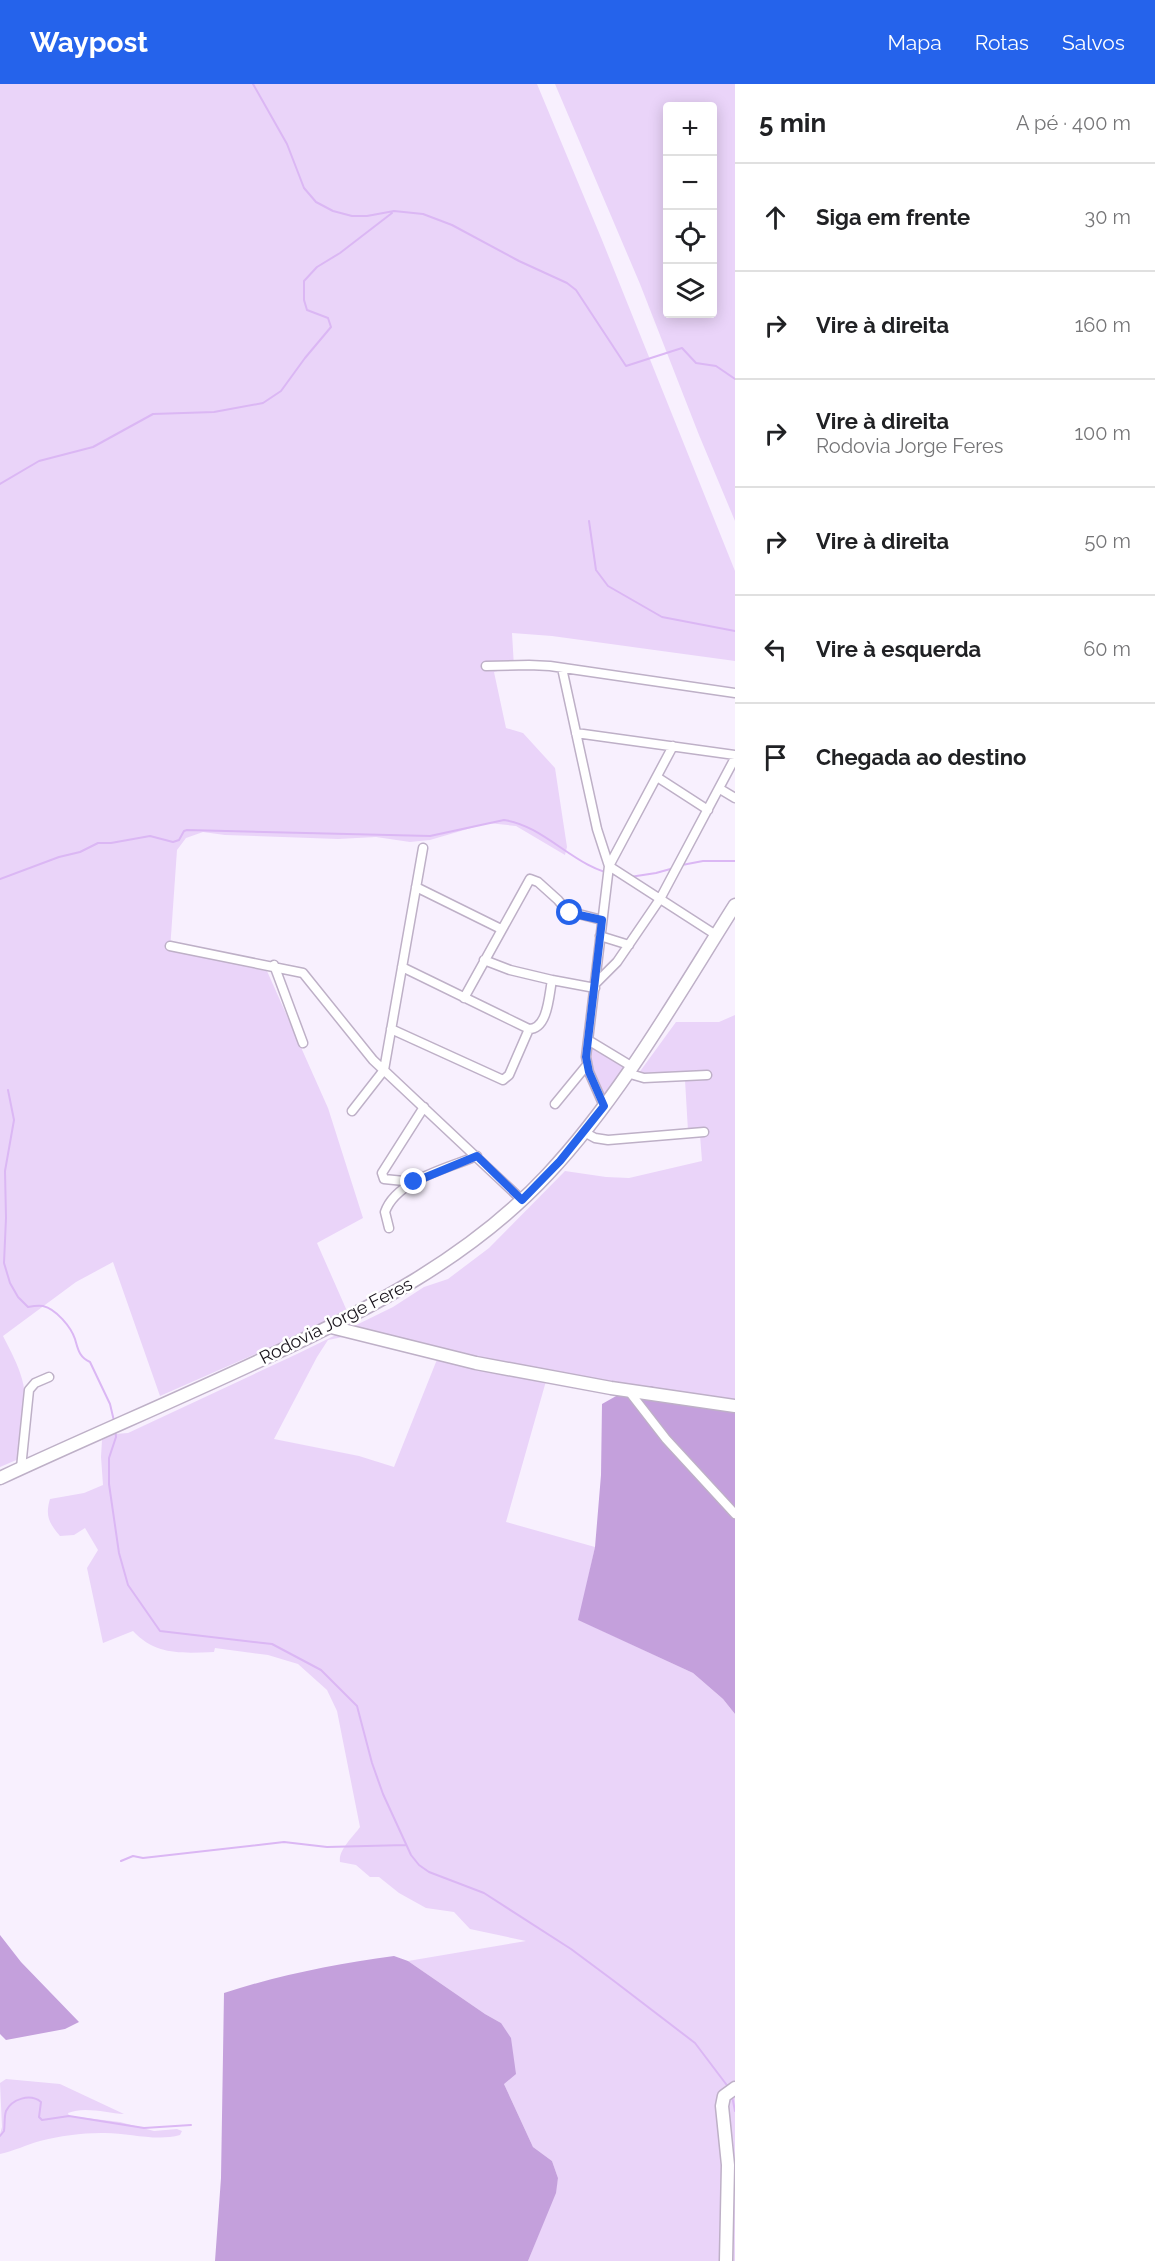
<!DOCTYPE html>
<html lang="pt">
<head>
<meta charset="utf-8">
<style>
  body { margin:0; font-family:Raleway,sans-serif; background:#f6f6f6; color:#202124 }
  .controls { position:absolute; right:18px; top:18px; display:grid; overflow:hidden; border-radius:6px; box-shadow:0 3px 15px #0003 }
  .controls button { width:54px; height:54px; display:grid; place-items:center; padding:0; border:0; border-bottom:2px solid #e0e0e0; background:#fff; color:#202124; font:30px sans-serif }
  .stop { position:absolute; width:18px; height:18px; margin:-14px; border:4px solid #2563eb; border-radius:50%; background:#fff }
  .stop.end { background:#2563eb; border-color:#fff; box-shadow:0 2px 6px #0008 }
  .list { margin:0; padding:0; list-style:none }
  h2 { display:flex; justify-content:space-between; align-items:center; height:78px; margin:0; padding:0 24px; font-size:26px }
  h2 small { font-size:20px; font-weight:400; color:#757577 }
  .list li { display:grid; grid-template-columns:39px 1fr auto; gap:18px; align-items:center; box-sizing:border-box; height:108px; padding:0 24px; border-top:2px solid #e0e0e0 }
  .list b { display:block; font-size:22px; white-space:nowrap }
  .list p { margin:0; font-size:20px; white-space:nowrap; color:#757577 }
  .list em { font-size:20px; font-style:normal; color:#757577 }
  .icon { flex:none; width:33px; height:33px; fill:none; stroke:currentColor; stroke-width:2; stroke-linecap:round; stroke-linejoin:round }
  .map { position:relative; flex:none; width:735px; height:2177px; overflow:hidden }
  header { display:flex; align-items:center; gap:36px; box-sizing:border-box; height:84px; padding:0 30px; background:#2563eb; color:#fff }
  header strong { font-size:28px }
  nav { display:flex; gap:33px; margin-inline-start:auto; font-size:21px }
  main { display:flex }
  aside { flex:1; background:#fff }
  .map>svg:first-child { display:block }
  .green { fill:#ead4f9; fill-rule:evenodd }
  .forest { fill:#c4a0dc }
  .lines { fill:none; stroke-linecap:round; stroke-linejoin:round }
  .stream { stroke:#dbb7f4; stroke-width:2 }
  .street-casing { stroke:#beb0c7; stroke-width:11 }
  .secondary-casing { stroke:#beb0c7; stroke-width:15 }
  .street { stroke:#fff; stroke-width:8 }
  .secondary { stroke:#fff; stroke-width:12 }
  .route { stroke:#2563eb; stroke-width:8 }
  .labels { text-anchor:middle; stroke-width:5; stroke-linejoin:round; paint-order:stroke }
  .street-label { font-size:18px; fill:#19141c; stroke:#fff }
</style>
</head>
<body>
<header>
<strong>Waypost</strong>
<nav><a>Mapa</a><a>Rotas</a><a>Salvos</a></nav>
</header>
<main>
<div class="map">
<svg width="735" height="2177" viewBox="0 0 735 2177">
  <rect width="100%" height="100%" fill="#f8f0fe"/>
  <path class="green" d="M0 0H537L602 156 735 487V577L552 552 512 549 514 583 494 588 506 644 523 649 555 684 567 763 565 771 516 742 488 739 430 756 410 758 376 753 338 755 225 751 203 748 186 754 177 766 170 866 267 887 328 1024 363 1134 317 1159 347 1227 324 1240 160 1312 113 1178 76 1198 3 1252C10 1266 18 1280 22 1295 29 1319 22 1349 21 1374L0 1383Z
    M555 0H735V437L699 351 640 200ZM668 22H712V230H668Z
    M735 931V1326L643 1304 548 1290 506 1438 595 1463 579 1536 693 1589 723 1615 735 1630V2177H528L555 2109 558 2094 552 2077 533 2063 504 2000 501 1939 485 1930 408 1877 526 1857 470 1845 454 1828 426 1824 399 1809 379 1793H370L356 1781 340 1778C338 1766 353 1753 360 1743L337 1627 327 1606 298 1580 268 1571 215 1564 214 1568C183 1569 156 1572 133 1547L103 1559 87 1484 98 1466 85 1444 74 1451 60 1452C49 1439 45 1432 50 1415L84 1409 103 1401 101 1373 102 1356 115 1350 128 1349 297 1270 393 1223 424 1203 448 1195 489 1164 565 1087 606 1093 629 1094 702 1077 700 1051 688 1047 685 996 633 997 676 938H719ZM358 1250 438 1273 394 1383 359 1372 274 1355 317 1273 328 1256Z
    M591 960 627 984 605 1017 589 974Z
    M6 1995 60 2000 124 2030C107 2029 84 2022 68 2029L69 2032 120 2038 154 2047 177 2045 182 2047 180 2051C155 2058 127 2048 101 2049 81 2049 59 2052 40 2057 26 2061 14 2067 0 2070V2050L2 2043 0 1999Z"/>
  <path class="forest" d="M651 1302 683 1313 735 1326V1630L723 1615 693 1589 578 1536 595 1463 601 1391 602 1320 625 1307Z
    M0 1851 21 1878 79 1938 65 1945 6 1956 0 1950Z
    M394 1872 408 1877 485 1930 501 1939 511 1954 516 1990 504 2000 533 2063 552 2077 558 2094 556 2109 528 2177H215L221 2094 224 1909C279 1891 336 1880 394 1872Z"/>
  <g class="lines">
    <path class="stream" d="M253 0 287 60 304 104 316 118 333 127 352 132H367L394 127 423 130 452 141 519 177 567 199 576 206 626 282 682 264 696 279 716 282 735 295
      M0 400 39 377 93 363 153 330 214 328 263 319 281 307 305 274 331 243 328 234 307 226 304 216V197L317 183 340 169 392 129
      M589 437 596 486 608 502 662 533 735 547
      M682 781 703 777H735
      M630 793 656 789 674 784
      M0 795 59 773 80 768 98 759H111L150 752 173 758 179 756 184 747 187 746 430 752 504 736C546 742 575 785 618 791
      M8 1006 14 1036 5 1087 6 1134 4 1179 10 1199 18 1213 28 1223C33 1222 38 1221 43 1222 56 1225 71 1243 75 1255 78 1265 79 1273 90 1278L110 1320 114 1337
      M115 1345 116 1353 109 1374V1400L119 1469 128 1501 160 1547 272 1560 321 1586 357 1622 372 1679 383 1710 411 1771 419 1781 429 1788 484 1809 571 1865 614 1897 695 1959 729 2004
      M121 1777 133 1772 143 1774 284 1758 327 1763 406 1761
      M732 2012 735 2027
      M0 2052 4 2047C5 2041 4 2033 6 2027 12 2015 30 2009 41 2018L39 2033 42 2036 69 2032 144 2044 191 2041"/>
    <g class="street-casing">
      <path id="street" d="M486 582 529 581 550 582 735 609
        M562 584 597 745 609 782 716 851
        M576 649 735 671
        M657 693 708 726
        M720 705 735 714
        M416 803 501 845
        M600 852 629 861
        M170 862 303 889 373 976 522 1116
        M484 876 510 886 552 896
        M274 881 303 959
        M402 883 529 945
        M595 900 617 878 660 815 735 674
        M464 914 530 795 538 798 558 816 567 827 602 836
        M391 945 503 996 509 991 529 945C548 945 549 911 552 896L595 904
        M588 956 631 982
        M627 989 644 994 707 991
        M555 1020 587 981
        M604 1022 589 988 586 973 609 782 673 662
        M352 1027 384 986 423 764
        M584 1048 595 1054 608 1056 704 1048
        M414 1098 384 1095 382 1089 424 1023
        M389 1144 385 1128C396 1096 448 1084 477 1072
        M628 1306 666 1355 735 1430
        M21 1384 29 1306 35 1299 49 1293"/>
    </g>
    <g class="secondary-casing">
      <path id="secondary" d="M331 1243 476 1279 611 1304 735 1322
        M0 1394C88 1353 176 1316 263 1275 367 1226 469 1175 548 1090 621 1012 678 911 735 821
        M726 2177 728 2081 722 2022 724 2012 735 2004"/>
    </g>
    <use href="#street" class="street"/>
    <use href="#secondary" class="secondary"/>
  </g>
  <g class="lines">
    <path class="route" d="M414 1098 477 1072 522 1116 560 1077 604 1022 589 988 586 973 602 836 570 829"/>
  </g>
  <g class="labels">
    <g class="street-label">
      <text transform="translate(336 1237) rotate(-27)" y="6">Rodovia Jorge Feres</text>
    </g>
  </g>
</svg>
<div class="controls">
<button>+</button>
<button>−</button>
<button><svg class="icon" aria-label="locate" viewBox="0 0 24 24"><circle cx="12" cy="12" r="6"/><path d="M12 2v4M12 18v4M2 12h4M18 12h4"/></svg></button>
<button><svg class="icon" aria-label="layers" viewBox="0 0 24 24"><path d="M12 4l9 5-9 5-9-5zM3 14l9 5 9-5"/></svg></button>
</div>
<div class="stop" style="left:570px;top:829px"></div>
<div class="stop end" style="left:414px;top:1098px"></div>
</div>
<aside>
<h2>5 min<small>A pé · 400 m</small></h2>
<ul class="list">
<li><svg class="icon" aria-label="ahead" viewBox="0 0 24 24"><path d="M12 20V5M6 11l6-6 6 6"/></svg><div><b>Siga em frente</b></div><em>30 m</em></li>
<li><svg class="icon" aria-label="right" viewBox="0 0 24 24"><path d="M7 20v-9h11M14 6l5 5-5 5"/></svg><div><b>Vire à direita</b></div><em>160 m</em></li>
<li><svg class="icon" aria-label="right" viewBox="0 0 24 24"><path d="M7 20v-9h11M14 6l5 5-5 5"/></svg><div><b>Vire à direita</b><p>Rodovia Jorge Feres</p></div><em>100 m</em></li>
<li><svg class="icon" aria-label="right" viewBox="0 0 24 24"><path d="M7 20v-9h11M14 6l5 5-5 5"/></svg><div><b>Vire à direita</b></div><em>50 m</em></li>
<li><svg class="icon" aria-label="left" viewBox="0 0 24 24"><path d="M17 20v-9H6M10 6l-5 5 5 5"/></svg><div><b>Vire à esquerda</b></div><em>60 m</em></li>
<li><svg class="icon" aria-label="arrive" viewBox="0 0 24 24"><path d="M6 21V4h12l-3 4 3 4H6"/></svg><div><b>Chegada ao destino</b></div></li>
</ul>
</aside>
</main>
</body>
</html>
